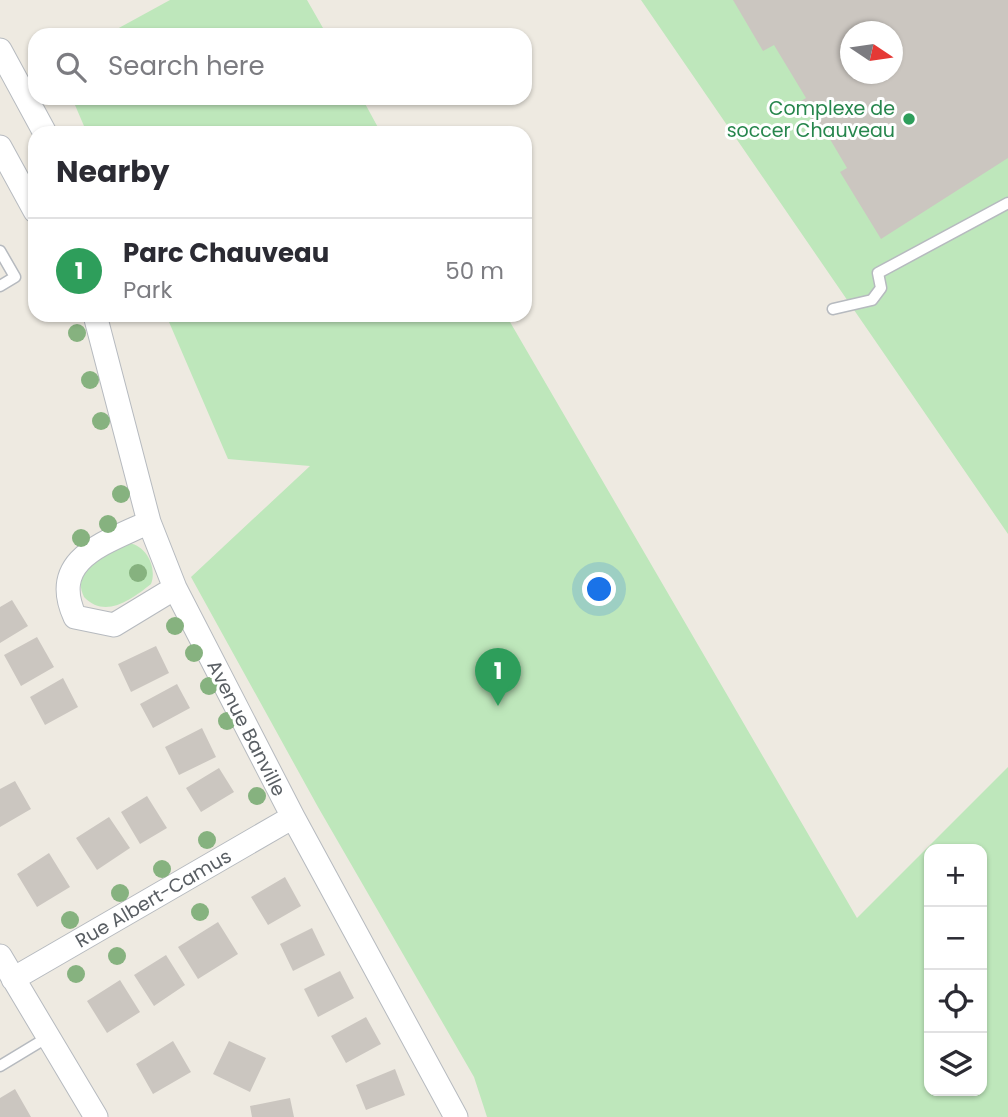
<!DOCTYPE html>
<html lang="en">
<head>
<meta charset="utf-8">
<style>
  body { margin:0; font-family:Poppins,sans-serif; background:#f7f7f7; color:#2b2b33 }
  .controls { position:absolute; right:21px; bottom:21px; display:grid; overflow:hidden; border-radius:14px; box-shadow:0 2px 5px #0004 }
  .controls button { width:63px; height:63px; display:grid; place-items:center; padding:0; border:0; border-bottom:2px solid #e1e1e2; background:#fff; color:#2b2b33; font:35px sans-serif }
  .compass { position:absolute; left:840px; top:21px; width:63px; height:63px; border-radius:50%; background:#fff; box-shadow:0 2px 5px #0004; rotate:103deg }
  .you { position:absolute; left:600px; top:590px; width:24px; height:24px; margin:-18px; border:5px solid #fff; border-radius:50%; background:#1a73e8; box-shadow:0 0 0 10px #1a73e833 }
  .badge { display:grid; place-items:center; width:46px; height:46px; border-radius:50%; background:#f5221f; color:#fff; font-size:23px; font-weight:700 }
  .pin { position:absolute; translate:-50% -58px; filter:drop-shadow(0 2px 4px #0008) }
  .pin::after { content:''; position:absolute; top:37px; width:24px; height:21px; background:inherit; clip-path:polygon(0 0,100% 0,50% 100%) }
  .list { margin:0; padding:0; list-style:none }
  h2 { display:flex; justify-content:space-between; align-items:center; height:91px; margin:0; padding:0 28px; font-size:30px }
  h2 small { font-size:23px; font-weight:400; color:#7c7c81 }
  .list li { display:grid; grid-template-columns:46px 1fr auto; gap:21px; align-items:center; box-sizing:border-box; height:105px; padding:0 28px; border-top:2px solid #e1e1e2 }
  .list b { display:block; font-size:26px; white-space:nowrap }
  .list p { margin:0; font-size:23px; white-space:nowrap; color:#7c7c81 }
  .list em { font-size:23px; font-style:normal; color:#7c7c81 }
  .icon { flex:none; width:38px; height:38px; fill:none; stroke:currentColor; stroke-width:2; stroke-linecap:round; stroke-linejoin:round }
  .map { position:relative; flex:none; width:1008px; height:1117px; overflow:hidden }
  .search { position:absolute; background:#fff; box-shadow:0 2px 5px #0004; left:28px; top:28px; width:504px; height:77px; display:flex; align-items:center; gap:18px; box-sizing:border-box; padding:0 24px; border-radius:21px; color:#7c7c81; font-size:26px }
  .panel { position:absolute; background:#fff; box-shadow:0 2px 5px #0004; left:28px; top:126px; width:504px; height:196px; border-radius:21px }
  .map>svg:first-child { display:block }
  .green { fill:#bee7bb; fill-rule:evenodd }
  .building { fill:#cbc6c0; fill-rule:evenodd }
  .lines { fill:none; stroke-linecap:round; stroke-linejoin:round }
  .lane-casing { stroke:#b6babf; stroke-width:13 }
  .street-casing { stroke:#b6babf; stroke-width:25 }
  .lane { stroke:#fff; stroke-width:10 }
  .street { stroke:#fff; stroke-width:23 }
  .tree { fill:#86b27f }
  .leisure-dot { fill:#2e9e5b; stroke:#fff; stroke-width:2.5 }
  .labels { text-anchor:middle; stroke-width:6; stroke-linejoin:round; paint-order:stroke }
  .leisure-label { font-size:19px; fill:#27864d; stroke:#fff; text-anchor:end }
  .street-label { font-size:19px; fill:#595e63; stroke:#fff }
</style>
</head>
<body>
<div class="map">
<svg width="1008" height="1117" viewBox="0 0 1008 1117">
  <rect width="100%" height="100%" fill="#eeeae1"/>
  <path class="green" d="M170 0H307L327 35H106Z
    M641 0H1008V534ZM850 32H892V74H850Z
    M72 98H362L381 133H87Z
    M166 315H506L857 918 1008 767V1117H487L474 1077 318 807 191 577 310 466 228 459ZM982 849V1091H929V849Z
    M124 543C144 541 158 566 151 584 131 600 105 619 84 597 70 569 105 555 124 543Z"/>
  <path class="building" d="M733 0H1008V158L881 239 840 172 847 168 821 124 816 127 801 101 806 98 774 45 763 51ZM850 32H892V74H850Z
    M12 600 28 626 0 643V607Z
    M37 637 54 667 21 686 4 655Z
    M156 646 169 673 131 692 118 664Z
    M63 678 78 707 45 725 30 697Z
    M177 684 190 708 153 728 140 704Z
    M202 728 216 757 179 775 165 747Z
    M219 768 234 792 201 812 186 788Z
    M15 781 31 809 0 827V789Z
    M147 796 167 828 140 844 121 812Z
    M109 817 130 848 97 870 76 838Z
    M49 853 70 887 37 907 17 874Z
    M285 877 301 906 268 925 251 897Z
    M218 922 238 954 198 979 178 947Z
    M312 928 325 955 293 971 280 944Z
    M166 955 185 985 154 1006 134 975Z
    M340 971 354 998 318 1017 304 989Z
    M120 980 140 1012 107 1033 87 1001Z
    M366 1017 381 1044 346 1063 331 1036Z
    M173 1041 191 1072 153 1094 136 1064Z
    M229 1041 266 1058 250 1092 213 1074Z
    M395 1069 405 1095 366 1110 356 1085Z
    M15 1089 31 1117H0V1098Z
    M290 1098 294 1117H252L250 1106Z"/>
  <g class="lines">
    <g class="lane-casing">
      <path id="lane" d="M0 251 15 277 0 286
        M833 309 872 300 881 288 878 273 1008 203
        M0 1066 48 1037"/>
    </g>
    <g class="street-casing">
      <path id="street" d="M0 50 45 133
        M0 147 35 211
        M95 315 149 522 175 588 293 817 456 1117
        M149 522C106 543 48 558 75 617L114 625 175 588
        M0 956 96 1117
        M13 979 293 817"/>
    </g>
    <use href="#lane" class="lane"/>
    <use href="#street" class="street"/>
  </g>
  <g class="tree">
    <circle cx="77" cy="333" r="9"/>
    <circle cx="90" cy="380" r="9"/>
    <circle cx="101" cy="421" r="9"/>
    <circle cx="121" cy="494" r="9"/>
    <circle cx="108" cy="524" r="9"/>
    <circle cx="81" cy="538" r="9"/>
    <circle cx="138" cy="573" r="9"/>
    <circle cx="175" cy="626" r="9"/>
    <circle cx="194" cy="653" r="9"/>
    <circle cx="209" cy="686" r="9"/>
    <circle cx="227" cy="721" r="9"/>
    <circle cx="257" cy="796" r="9"/>
    <circle cx="207" cy="840" r="9"/>
    <circle cx="162" cy="869" r="9"/>
    <circle cx="120" cy="893" r="9"/>
    <circle cx="200" cy="912" r="9"/>
    <circle cx="70" cy="920" r="9"/>
    <circle cx="117" cy="956" r="9"/>
    <circle cx="76" cy="974" r="9"/>
  </g>
  <circle class="leisure-dot" cx="909" cy="119" r="7"/>
  <g class="labels">
    <g class="leisure-label">
      <text x="895" y="115">Complexe de<tspan x="895" dy="22">soccer Chauveau</tspan></text>
    </g>
    <g class="street-label">
      <text transform="translate(247 728) rotate(63)" y="7">Avenue Banville</text>
      <text transform="translate(153 898) rotate(-30)" y="7">Rue Albert-Camus</text>
    </g>
  </g>
</svg>
<div class="controls">
<button>+</button>
<button>−</button>
<button><svg class="icon" aria-label="locate" viewBox="0 0 24 24"><circle cx="12" cy="12" r="6"/><path d="M12 2v4M12 18v4M2 12h4M18 12h4"/></svg></button>
<button><svg class="icon" aria-label="layers" viewBox="0 0 24 24"><path d="M12 4l9 5-9 5-9-5zM3 14l9 5 9-5"/></svg></button>
</div>
<svg class="compass" viewBox="-18 -18 36 36"><path d="M0-13l5 13h-10z" fill="#e53935"/><path d="M0 13l5-13h-10z" fill="#7c7c81"/></svg>
<div class="you"></div>
<div class="pin badge" style="left:498px;top:706px;background:#2e9e5b">1</div>
<div class="search"><svg class="icon" aria-label="search" viewBox="0 0 24 24"><circle cx="10" cy="10" r="6"/><path d="M15 15l6 6"/></svg>Search here</div>
<section class="panel">
<h2>Nearby<small></small></h2>
<ul class="list">
<li><span class="badge" style="background:#2e9e5b">1</span><div><b>Parc Chauveau</b><p>Park</p></div><em>50 m</em></li>
</ul>
</section>
</div>
</body>
</html>
